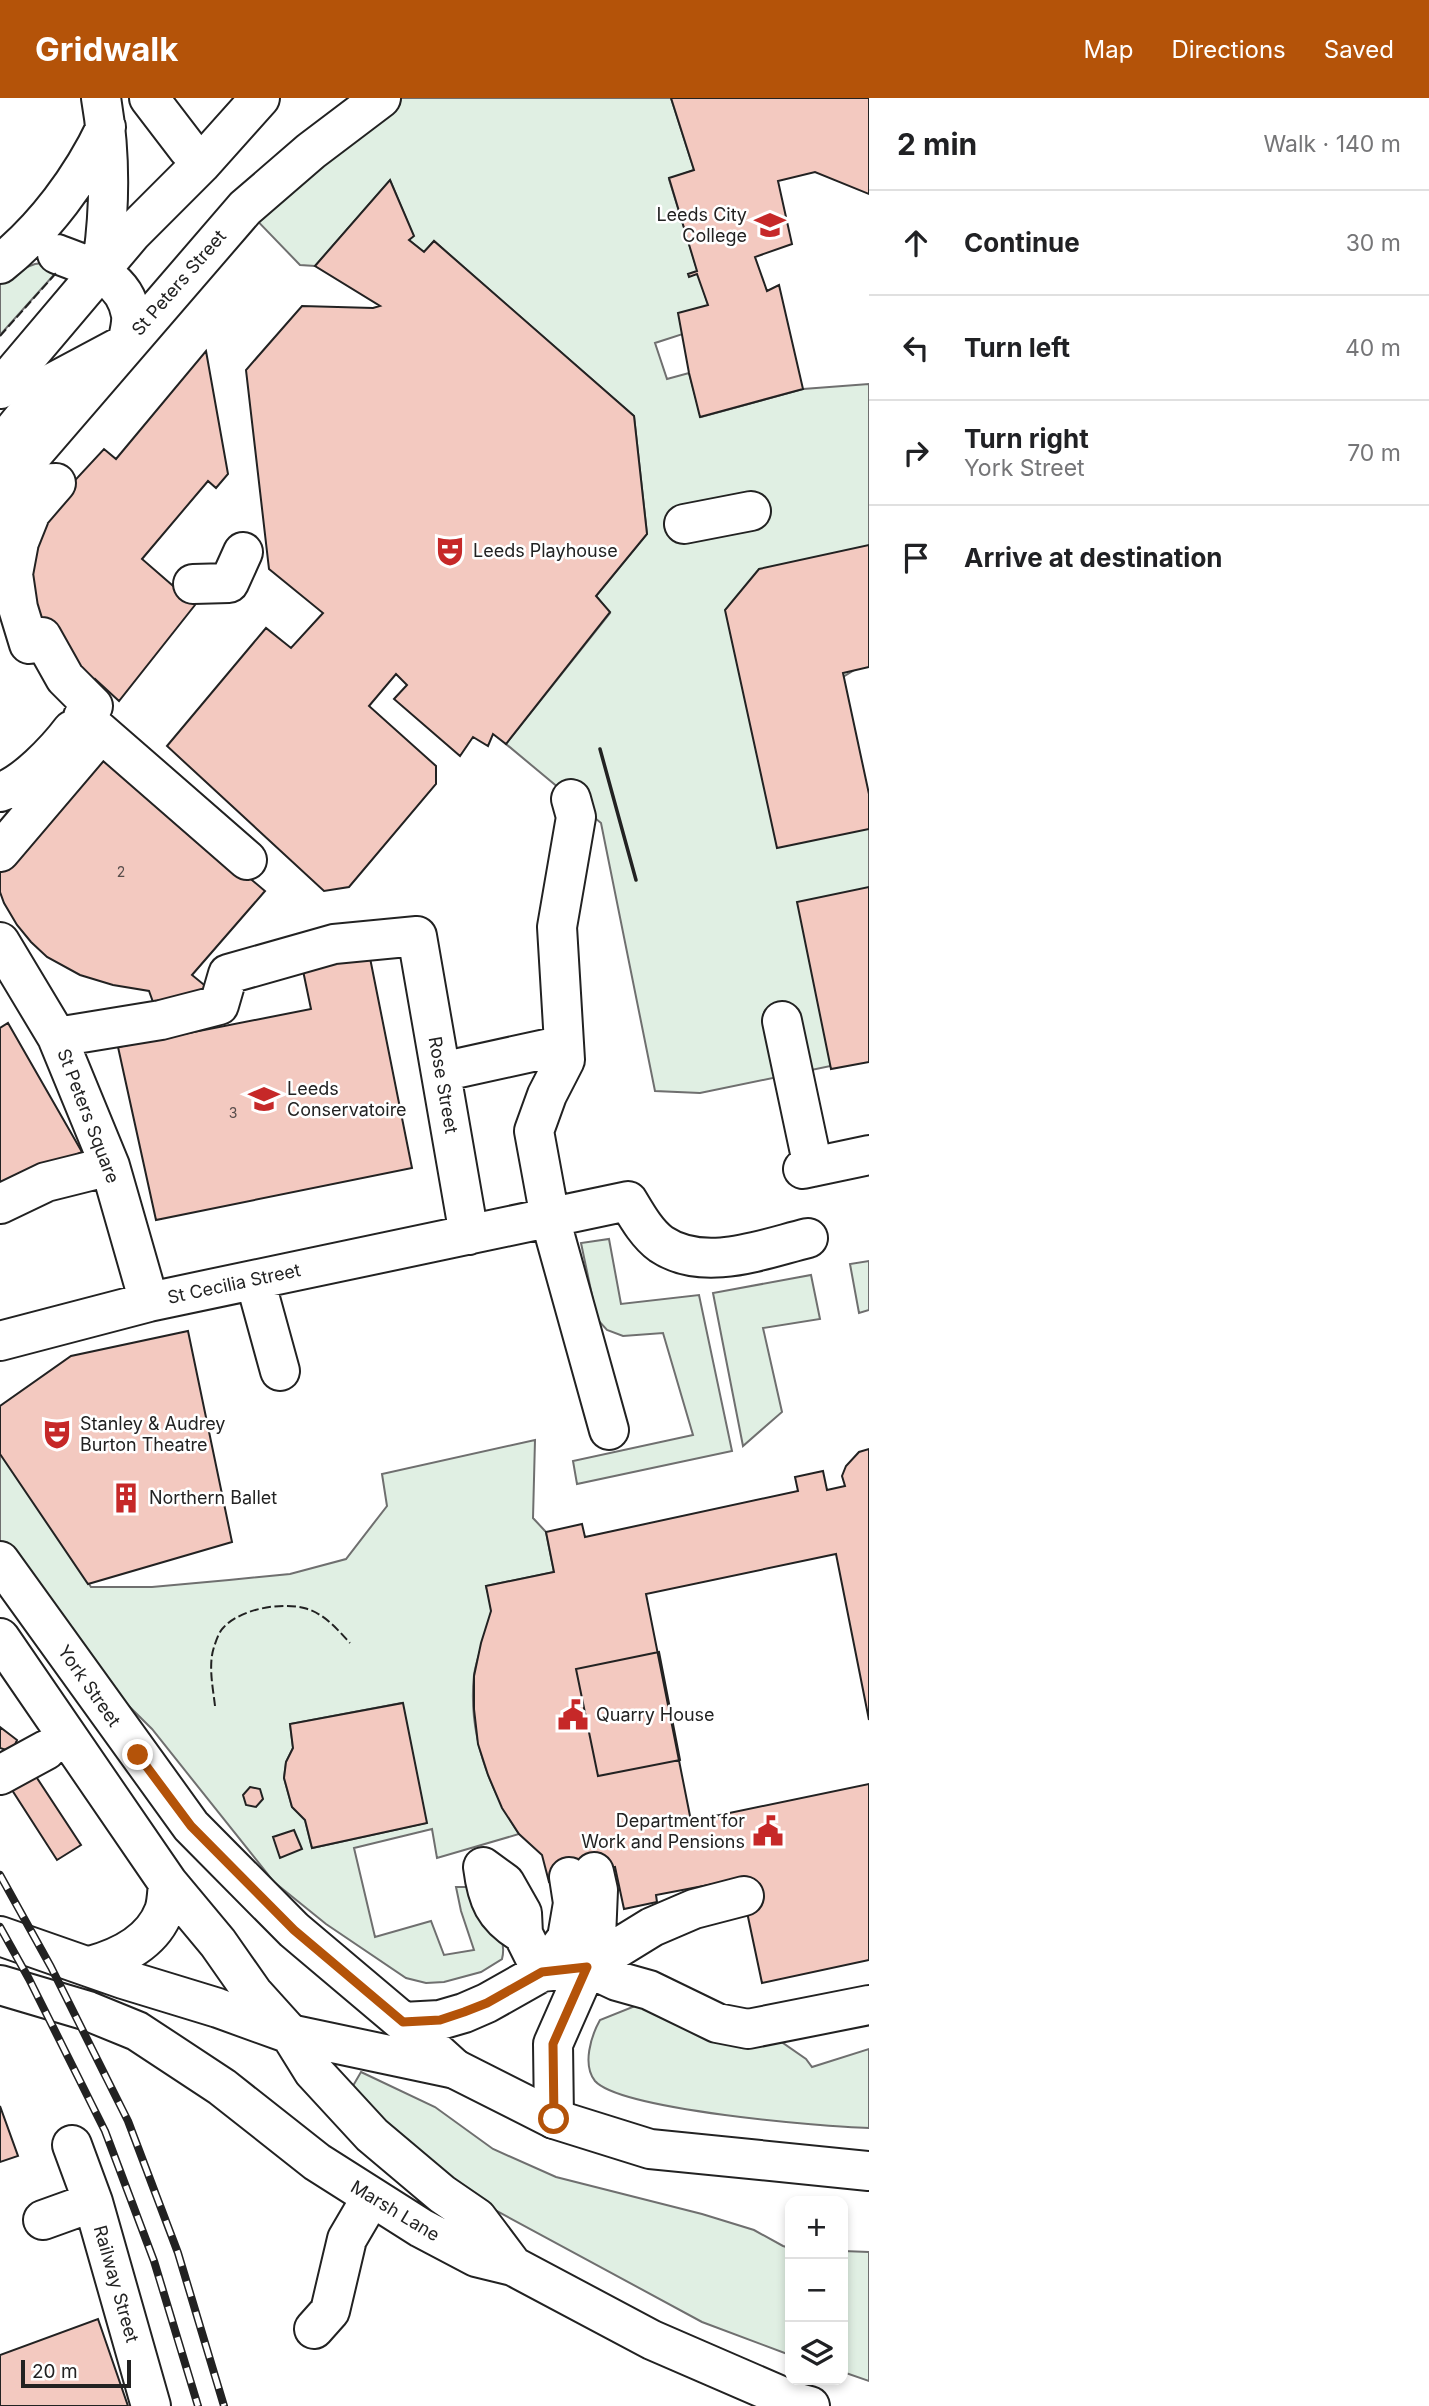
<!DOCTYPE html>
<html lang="en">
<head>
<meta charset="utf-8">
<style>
  body { margin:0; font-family:Inter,sans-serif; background:#f2f2f2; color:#202124 }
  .controls { position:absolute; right:21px; bottom:21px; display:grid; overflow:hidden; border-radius:14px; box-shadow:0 4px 10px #0003 }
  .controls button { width:63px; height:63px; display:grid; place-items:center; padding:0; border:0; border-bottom:2px solid #e0e0e0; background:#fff; color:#202124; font:35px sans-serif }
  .scale { position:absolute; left:21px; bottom:18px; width:110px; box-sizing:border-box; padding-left:7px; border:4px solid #222; border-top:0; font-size:19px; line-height:24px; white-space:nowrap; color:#222; -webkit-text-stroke:5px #fff; paint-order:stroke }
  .stop { position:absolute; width:21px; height:21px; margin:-16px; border:5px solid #b45309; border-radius:50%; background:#fff }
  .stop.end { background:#b45309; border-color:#fff; box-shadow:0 2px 7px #0008 }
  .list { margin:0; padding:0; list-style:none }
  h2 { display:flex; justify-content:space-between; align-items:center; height:91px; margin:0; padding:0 28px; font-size:30px }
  h2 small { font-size:23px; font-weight:400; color:#757577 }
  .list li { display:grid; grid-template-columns:46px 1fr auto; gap:21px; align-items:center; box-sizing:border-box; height:105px; padding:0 28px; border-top:2px solid #e0e0e0 }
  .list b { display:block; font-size:26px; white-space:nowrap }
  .list p { margin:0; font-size:23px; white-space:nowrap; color:#757577 }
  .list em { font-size:23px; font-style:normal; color:#757577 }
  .icon { flex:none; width:38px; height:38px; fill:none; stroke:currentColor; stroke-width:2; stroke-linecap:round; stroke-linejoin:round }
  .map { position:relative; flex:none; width:869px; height:2308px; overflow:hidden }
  header { display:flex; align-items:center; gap:42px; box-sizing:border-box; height:98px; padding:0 35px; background:#b45309; color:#fff }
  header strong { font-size:33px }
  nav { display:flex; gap:38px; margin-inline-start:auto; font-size:24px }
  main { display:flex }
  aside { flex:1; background:#fff }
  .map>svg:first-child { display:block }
  .green { fill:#e0efe3; stroke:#6f6f6f; stroke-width:2; fill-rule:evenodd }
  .building { fill:#f3c9c0; stroke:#222; stroke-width:2 }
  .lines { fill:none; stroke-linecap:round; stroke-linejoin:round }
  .minor-casing { stroke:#222; stroke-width:42 }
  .highway-casing { stroke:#222; stroke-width:42 }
  .minor { stroke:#fff; stroke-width:38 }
  .highway { stroke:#fff; stroke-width:38 }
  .rail-casing { stroke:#222; stroke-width:8 }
  .rail { stroke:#fff; stroke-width:5; stroke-dasharray:16; stroke-linecap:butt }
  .fence { stroke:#222; stroke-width:2; stroke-dasharray:9 3.5; stroke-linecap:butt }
  .wall { stroke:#222; stroke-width:3.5 }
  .route { stroke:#b45309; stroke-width:9 }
  .labels { text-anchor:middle; stroke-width:5; stroke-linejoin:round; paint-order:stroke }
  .number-label { font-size:14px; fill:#564c4a }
  .poi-label { font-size:18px; fill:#222; stroke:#fff; text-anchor:start }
  .street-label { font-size:18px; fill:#222; stroke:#fff }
</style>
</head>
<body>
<header>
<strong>Gridwalk</strong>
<nav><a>Map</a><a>Directions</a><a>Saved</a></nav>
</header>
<main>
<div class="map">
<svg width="869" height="2308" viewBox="0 0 869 2308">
  <rect width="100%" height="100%" fill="#fff"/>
  <path class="green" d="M381 0H671L694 72 669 81 708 207 683 236 655 245 667 281 689 275 701 319 803 291 869 286V563L843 579 869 710V960L700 995 655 993 601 725 506 646 610 515 596 498 647 436 634 318 434 143 424 154 409 142 413 137 390 82 315 168 300 167 245 110Z
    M51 164 61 169 0 237V179L35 166Z
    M609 1141 621 1206 699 1197 732 1353 577 1386 573 1363 693 1337 663 1235 623 1238 607 1232 597 1221 581 1145Z
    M869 1163V1212L859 1215 850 1166Z
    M811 1177 820 1221 763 1230 782 1314 743 1348 713 1195Z
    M535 1342 533 1420 546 1434 554 1474 486 1488C488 1496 492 1507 491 1515 488 1534 477 1556 474 1577 468 1634 488 1689 519 1736L437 1760 432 1731 354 1750 375 1839 431 1823 444 1857 474 1852 461 1813 456 1789H468C483 1809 509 1834 502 1861L481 1874 444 1884 426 1885 406 1880 326 1826 274 1784 152 1631 59 1539 0 1459V1354L91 1489H152L229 1482 290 1476 346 1461 387 1408 382 1376ZM402 1605 426 1725 312 1750 305 1722 292 1709 284 1680 286 1664 293 1650 290 1626Z
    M635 1908 654 1909 780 1943 806 1961 812 1969 869 1951V2030C824 2029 621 2012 595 1983 582 1967 591 1938 600 1922Z
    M361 1974 435 2009 493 2051 556 2079 702 2116 754 2132 783 2148 790 2150V2257L702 2224 471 2099 350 1993Z
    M843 2153 869 2154V2283L843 2274Z"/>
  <path class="building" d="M671 0H869V96L815 74 778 83 792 146 755 159 767 193 779 187 803 291 700 319 689 275 678 215 708 207 697 176 689 179 688 176 697 173 669 80 694 72Z
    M390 82 414 138 409 142 424 154 434 143 634 318 647 436 596 498 610 514 506 646 493 636 488 648 473 639 460 658 394 601 407 587 396 576 369 608 436 668V686L349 789 324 793 167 648 266 530 291 550 323 515 269 471 246 272 302 208 373 210 380 208 315 168Z
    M206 253 228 376 216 390 208 383 142 461 195 507 119 603 95 581 81 597 13 476 65 393 104 351 116 361Z
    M869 447V569L843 575 869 696V731L777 750 725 512 759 471Z
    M91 647 265 793 192 877 214 895 153 904 149 893 113 887 80 877 47 859 31 844 17 827 4 805 0 794V754Z
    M869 789V964L831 971 797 804Z
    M368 850 412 1070 156 1122 118 949 311 911 301 863Z
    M8 925 82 1054 0 1091V930Z
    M188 1233 232 1444 88 1486 0 1356V1308L71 1258Z
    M869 1351V1622L836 1456 646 1496 691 1723 869 1686V1862L762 1885 740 1781 656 1797 657 1804 624 1811 615 1769 549 1784 542 1757 519 1736 502 1710 488 1677 478 1646 474 1611V1578L481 1545 491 1513 486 1488 554 1474 546 1434 582 1426 585 1439 798 1393 795 1379 823 1373 827 1392 845 1388 842 1378 846 1368 859 1354Z
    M659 1554 680 1662 598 1678 576 1571Z
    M403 1605 427 1725 312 1750 305 1722 292 1709 284 1680 286 1664 293 1650 290 1626Z
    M0 1629 17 1642 12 1654 0 1650Z
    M35 1677 81 1747 57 1762 12 1692Z
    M250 1689 260 1691 263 1701 256 1709 246 1707 243 1697Z
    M294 1732 302 1751 280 1760 273 1739Z
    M0 2008 18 2058 0 2064Z
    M98 2221 128 2308H0V2257Z"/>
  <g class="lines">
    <g class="minor-casing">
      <path id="minor" d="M149 0 188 51
        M0 166C44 131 82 80 106 29
        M101 173C110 116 111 57 101 0
        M0 349 52 285 127 245C129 236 132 226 131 217 125 179 89 168 57 156
        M684 426 751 413
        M0 430C16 406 24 385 56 385L31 414 19 444 13 476 18 510 29 546 42 539 65 580 93 608 83 619 91 636V647L0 754
        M193 486 229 485 243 454
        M83 619 247 762
        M0 694C24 687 57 652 72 632
        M571 701 576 719 557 829 565 962 547 997 534 1033 550 1120 609 1332
        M0 844 57 939 110 1068 149 1204
        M782 923 813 1069
        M57 939 161 922 219 907 228 876 334 846 417 838 469 1137
        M441 974 564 947
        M803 1071 869 1057
        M0 1106 46 1084 110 1068
        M255 1182 280 1273
        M0 1243 149 1204 628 1103C637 1118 647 1136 661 1146 704 1175 763 1151 808 1140
        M0 1463 191 1728 294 1832 403 1924 455 1971
        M0 1540 168 1785 218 1845 253 1895 290 1936
        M0 1677 46 1652
        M523 1836C494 1819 487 1801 483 1769L505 1785 522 1815 523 1836 542 1874 567 1840 573 1805 569 1779
        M90 1868C119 1860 152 1845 164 1813 167 1805 167 1794 168 1785
        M587 1869 617 1883 649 1892 717 1925 748 1931 869 1907
        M403 1924 440 1922 464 1915 487 1905 542 1874 587 1869 652 1829 694 1811 744 1798
        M554 2021 553 1946 587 1869 596 1840 598 1792 594 1774
        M72 2047 93 2104 151 2308
        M43 2122 93 2104
        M314 2231 330 2213 347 2141 371 2100"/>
    </g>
    <g class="highway-casing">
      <path id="highway" d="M0 291 132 135 201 66 260 0
        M0 394 245 110 311 53 381 0
        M0 1838 123 1881 218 1910 290 1936 455 1971 554 2021 650 2051 869 2073
        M0 1887 88 1913 137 1933 222 1989 317 2064 421 2130 476 2159 513 2168 652 2242 795 2304 810 2308
        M290 1936 313 1973 372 2037 442 2096 477 2120 513 2168"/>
    </g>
    <use href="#minor" class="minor"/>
    <use href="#highway" class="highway"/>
    <g class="rail-casing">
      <path id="rail" d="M0 1777 51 1869 128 2023 178 2155 224 2308
        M0 1829 29 1881 105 2033 154 2163 198 2308"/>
    </g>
    <use href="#rail" class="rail"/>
    <path class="fence" d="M0 238 57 174
      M215 1608C213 1590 208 1567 214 1549 216 1543 219 1534 223 1530 240 1511 280 1504 304 1510 324 1515 337 1531 350 1545"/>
    <path class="wall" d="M600 651 636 782"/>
  </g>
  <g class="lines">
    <path class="route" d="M138 1657 191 1728 294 1832 403 1924 440 1922 464 1914 487 1905 542 1874 587 1869 553 1946 554 2021"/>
  </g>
  <defs>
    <g id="university-bare" transform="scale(2.415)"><path d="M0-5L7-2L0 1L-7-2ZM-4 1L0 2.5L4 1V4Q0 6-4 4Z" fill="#c62828" stroke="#fff" stroke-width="2.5" paint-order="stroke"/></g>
    <g id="theatre-bare" transform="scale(2.415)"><path d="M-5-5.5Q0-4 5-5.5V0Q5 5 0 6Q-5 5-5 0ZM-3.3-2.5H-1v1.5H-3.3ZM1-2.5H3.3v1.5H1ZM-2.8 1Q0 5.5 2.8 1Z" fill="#c62828" stroke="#fff" stroke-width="2.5" paint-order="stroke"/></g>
    <g id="building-bare" transform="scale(2.415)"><path d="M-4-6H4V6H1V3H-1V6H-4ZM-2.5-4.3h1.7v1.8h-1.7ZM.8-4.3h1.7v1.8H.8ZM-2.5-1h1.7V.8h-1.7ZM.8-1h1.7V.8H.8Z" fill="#c62828" stroke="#fff" stroke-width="2.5" paint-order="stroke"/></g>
    <g id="civic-bare" transform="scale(2.415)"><path d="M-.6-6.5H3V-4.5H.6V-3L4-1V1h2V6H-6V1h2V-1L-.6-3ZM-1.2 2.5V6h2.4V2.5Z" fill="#c62828" stroke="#fff" stroke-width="2.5" paint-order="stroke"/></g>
  </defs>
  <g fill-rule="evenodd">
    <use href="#university-bare" x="770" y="127"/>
    <use href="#theatre-bare" x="450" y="453"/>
    <use href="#university-bare" x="264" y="1001"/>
    <use href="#theatre-bare" x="57" y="1336"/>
    <use href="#building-bare" x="126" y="1400"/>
    <use href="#civic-bare" x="573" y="1617"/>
    <use href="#civic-bare" x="768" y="1733"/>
  </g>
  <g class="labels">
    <g class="number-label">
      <text x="121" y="779">2</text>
      <text x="233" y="1020">3</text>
    </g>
    <g class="poi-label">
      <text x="747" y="123" text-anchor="end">Leeds City<tspan x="747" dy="21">College</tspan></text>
      <text x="473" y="459">Leeds Playhouse</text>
      <text x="287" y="997">Leeds<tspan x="287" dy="21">Conservatoire</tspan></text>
      <text x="80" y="1332">Stanley &amp; Audrey<tspan x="80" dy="21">Burton Theatre</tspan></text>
      <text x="149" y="1406">Northern Ballet</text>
      <text x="596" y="1623">Quarry House</text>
      <text x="745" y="1729" text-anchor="end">Department for<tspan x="745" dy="21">Work and Pensions</tspan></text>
    </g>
    <g class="street-label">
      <text transform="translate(179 185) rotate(-49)" y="6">St Peters Street</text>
      <text transform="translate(443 987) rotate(80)" y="6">Rose Street</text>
      <text transform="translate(88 1018) rotate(69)" y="6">St Peters Square</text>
      <text transform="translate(234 1186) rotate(-12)" y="6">St Cecilia Street</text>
      <text transform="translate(89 1588) rotate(55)" y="6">York Street</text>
      <text transform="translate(395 2113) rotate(31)" y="6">Marsh Lane</text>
      <text transform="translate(116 2186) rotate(74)" y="6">Railway Street</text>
    </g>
  </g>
</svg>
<div class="controls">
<button>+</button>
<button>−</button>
<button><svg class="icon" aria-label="layers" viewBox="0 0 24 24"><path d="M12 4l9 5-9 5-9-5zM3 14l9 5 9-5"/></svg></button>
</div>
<div class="scale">20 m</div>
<div class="stop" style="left:554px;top:2021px"></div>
<div class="stop end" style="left:138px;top:1657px"></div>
</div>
<aside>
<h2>2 min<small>Walk · 140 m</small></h2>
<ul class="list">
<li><svg class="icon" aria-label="ahead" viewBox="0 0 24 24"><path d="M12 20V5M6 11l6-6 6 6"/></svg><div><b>Continue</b></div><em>30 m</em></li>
<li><svg class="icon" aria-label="left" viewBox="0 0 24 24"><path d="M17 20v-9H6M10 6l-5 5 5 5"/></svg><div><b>Turn left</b></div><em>40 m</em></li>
<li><svg class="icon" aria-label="right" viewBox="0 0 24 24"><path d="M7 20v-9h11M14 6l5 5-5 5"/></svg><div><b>Turn right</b><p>York Street</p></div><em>70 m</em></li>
<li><svg class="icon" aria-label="arrive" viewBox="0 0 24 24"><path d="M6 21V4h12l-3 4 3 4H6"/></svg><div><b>Arrive at destination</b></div></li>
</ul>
</aside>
</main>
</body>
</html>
